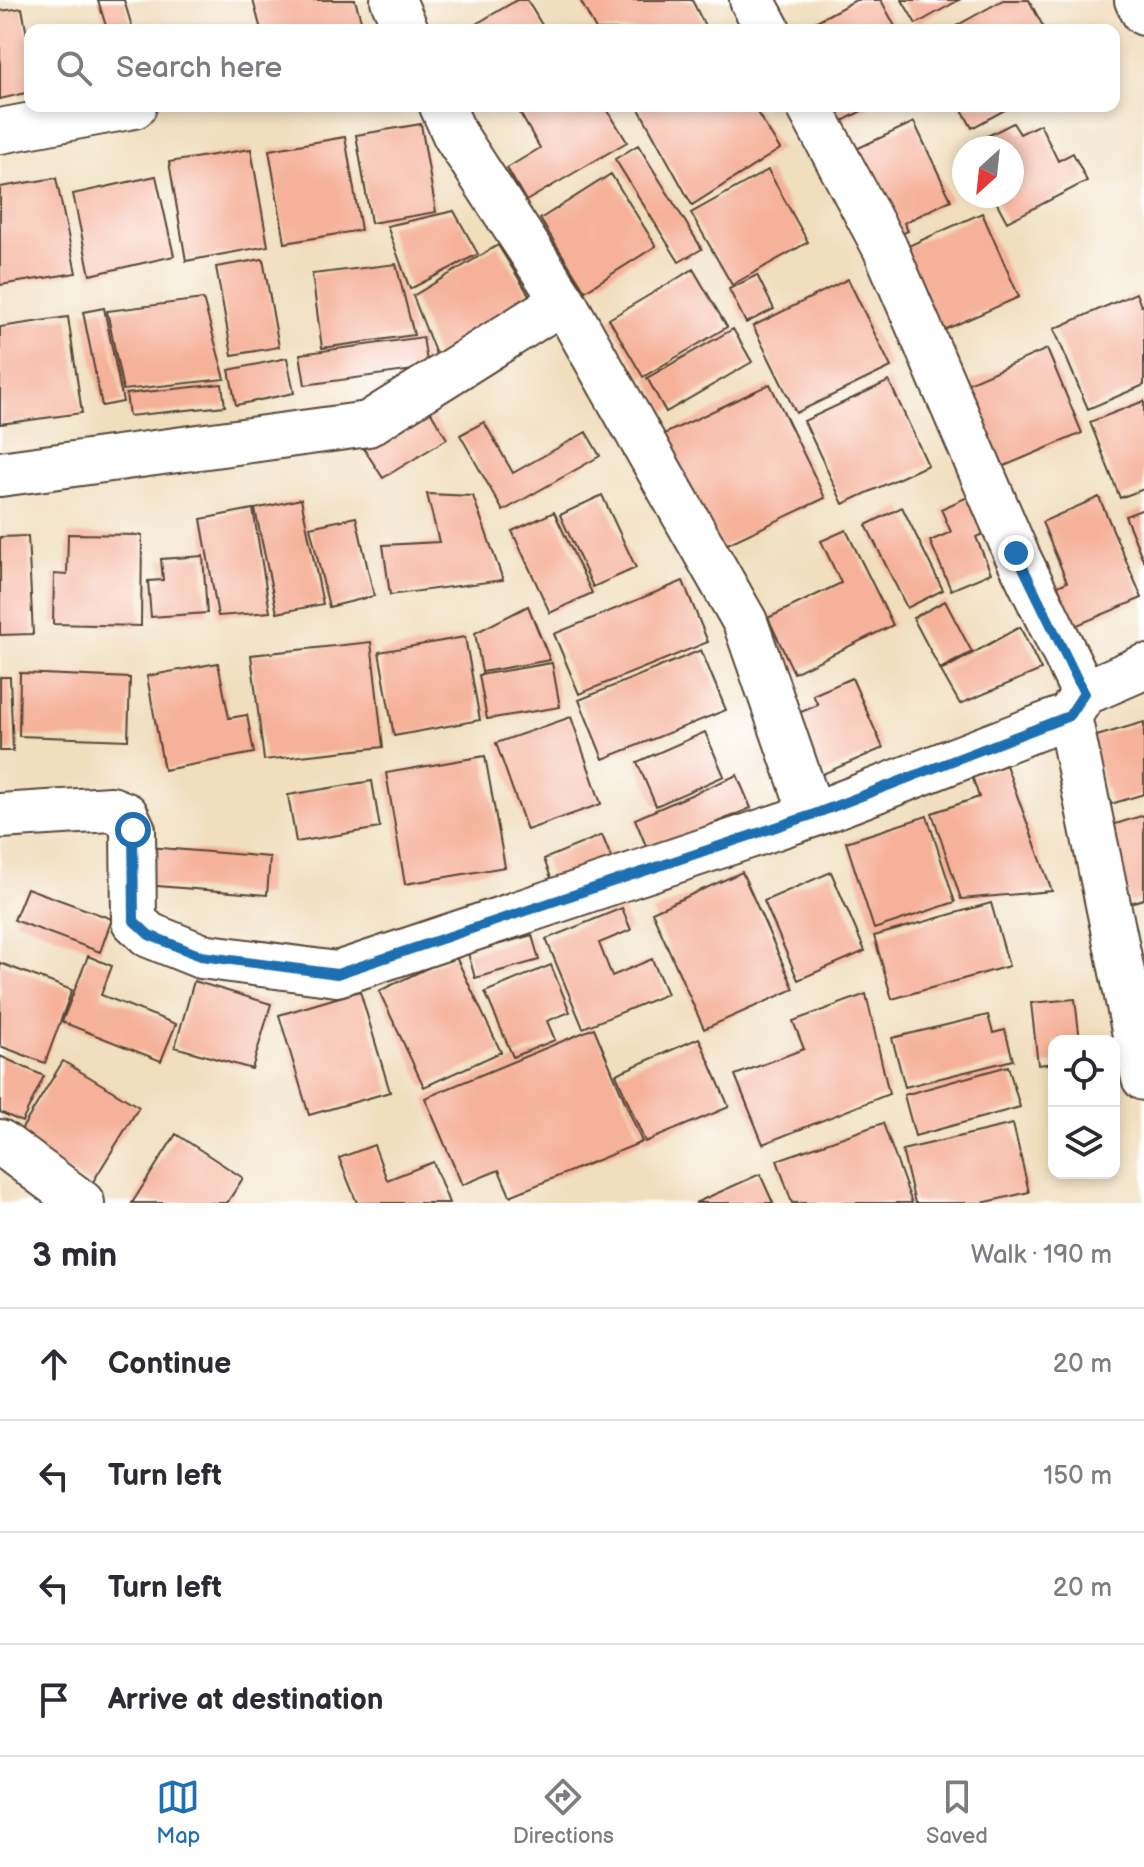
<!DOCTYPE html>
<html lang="en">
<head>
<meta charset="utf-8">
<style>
  body { margin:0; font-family:"Balsamiq Sans",sans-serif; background:#f7f7f7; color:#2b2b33 }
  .controls { position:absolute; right:24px; bottom:24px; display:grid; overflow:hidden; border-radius:16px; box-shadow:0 4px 12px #0003 }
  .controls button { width:72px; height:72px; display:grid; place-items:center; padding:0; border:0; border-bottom:2px solid #e1e1e2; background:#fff; color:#2b2b33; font:40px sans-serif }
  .compass { position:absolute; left:952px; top:136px; width:72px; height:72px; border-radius:50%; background:#fff; box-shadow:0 4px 12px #0003; rotate:207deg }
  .stop { position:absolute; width:24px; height:24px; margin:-18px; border:6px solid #1f6fb2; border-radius:50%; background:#fff }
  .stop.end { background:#1f6fb2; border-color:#fff; box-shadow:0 2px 8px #0008 }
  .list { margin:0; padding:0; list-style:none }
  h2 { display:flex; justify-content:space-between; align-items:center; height:104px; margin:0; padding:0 32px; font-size:34px }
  h2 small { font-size:26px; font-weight:400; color:#7c7c81 }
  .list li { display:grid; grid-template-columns:52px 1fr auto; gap:24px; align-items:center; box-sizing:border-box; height:112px; padding:0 32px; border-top:2px solid #e1e1e2 }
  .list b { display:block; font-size:30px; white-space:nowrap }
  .list em { font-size:26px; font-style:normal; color:#7c7c81 }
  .icon { flex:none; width:44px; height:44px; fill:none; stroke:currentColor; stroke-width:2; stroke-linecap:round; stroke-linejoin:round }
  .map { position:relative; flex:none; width:1144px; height:1203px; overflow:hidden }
  .search { position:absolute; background:#fff; box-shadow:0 4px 12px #0003; left:24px; right:24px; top:24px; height:88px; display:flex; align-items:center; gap:20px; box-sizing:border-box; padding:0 28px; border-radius:16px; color:#7c7c81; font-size:30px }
  .sheet { height:552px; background:#fff }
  nav { display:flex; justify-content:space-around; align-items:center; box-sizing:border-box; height:112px; border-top:2px solid #e1e1e2; background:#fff; font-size:22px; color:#7c7c81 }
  nav a { display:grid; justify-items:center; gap:4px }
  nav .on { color:#1f6fb2 }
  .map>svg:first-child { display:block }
  .building { fill:#f5b199 }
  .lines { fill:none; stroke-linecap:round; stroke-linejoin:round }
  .minor-casing { stroke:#564536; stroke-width:48 }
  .minor { stroke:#fff; stroke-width:44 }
  .route { stroke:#1f6fb2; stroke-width:10 }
</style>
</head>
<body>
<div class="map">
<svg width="1144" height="1203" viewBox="0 0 1144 1203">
  <rect width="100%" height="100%" fill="#fff"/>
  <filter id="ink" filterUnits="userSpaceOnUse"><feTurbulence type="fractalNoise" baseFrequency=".0125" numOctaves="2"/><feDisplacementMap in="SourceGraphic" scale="16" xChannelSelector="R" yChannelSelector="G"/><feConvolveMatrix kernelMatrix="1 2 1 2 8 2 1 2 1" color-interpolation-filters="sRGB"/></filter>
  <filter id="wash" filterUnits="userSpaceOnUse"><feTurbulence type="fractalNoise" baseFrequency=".006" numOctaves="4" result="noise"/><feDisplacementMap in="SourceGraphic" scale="32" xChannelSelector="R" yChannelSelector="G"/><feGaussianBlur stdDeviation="1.8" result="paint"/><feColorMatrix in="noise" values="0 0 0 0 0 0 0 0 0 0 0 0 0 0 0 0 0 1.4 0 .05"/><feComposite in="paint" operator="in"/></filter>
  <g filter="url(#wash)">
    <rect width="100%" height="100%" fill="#f0debd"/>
    <g id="blocks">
      <path class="building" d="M98 0H124L133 30H94L106 26Z
        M253 0H355L364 30H261Z
        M517 0H527L545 30H466Z
        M580 0H692L707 30H596Z
        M856 0H881L897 30H800Z
        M902 0H959L916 24Z
        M1003 0H1029L1045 30H949Z
        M22 8 30 51V92L0 99V11Z
        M532 106H605L627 142 526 201 507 168 540 148 520 113Z
        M646 106H753L780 149 692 205 639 109Z
        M830 106H871L839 123Z
        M960 106H1012L972 128Z
        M914 122 951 200 904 223 908 231 893 238 852 151Z
        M1013 123 1020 134 1040 124 1058 161 1073 153 1087 181 1007 222 993 196H1012V148H964Z
        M421 124 436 212 371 223 356 135Z
        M345 137 361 230 285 243 269 150Z
        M638 145 702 249 679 262 615 159Z
        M251 149 268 246 186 261 169 162Z
        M768 170 808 242 732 285 691 213Z
        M611 174 656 246 585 291 540 219Z
        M156 176 174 256 90 275 73 194Z
        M56 178 76 273 0 285V187Z
        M454 211 478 254 410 289 387 226Z
        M982 213 1019 297 933 335 895 252Z
        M498 245 532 300 439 362 413 296Z
        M263 259 279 347 232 355 216 267Z
        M396 264 414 335 322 348 312 274Z
        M693 269 727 327 643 377 609 319Z
        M757 275 774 309 746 323 729 289Z
        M848 279 891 367 796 413 753 326Z
        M1136 293 1141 306 1144 305V385L1088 409 1054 329Z
        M203 299 225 379 123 390 107 311Z
        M104 308 123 402 102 406 83 312Z
        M68 317 82 413 0 424V327Z
        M733 329 752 362 666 412 647 378Z
        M423 337 428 368 305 385 300 354Z
        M1047 349 1082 433 1002 467 966 384Z
        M287 358 294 393 236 405 229 370Z
        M889 381 928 465 843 504 804 421Z
        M222 384 225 406 129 416 126 394Z
        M770 384 825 498 717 549 662 435Z
        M1144 401V489L1120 498 1090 422Z
        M429 409 447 439 383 478 364 449Z
        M484 422 513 473 586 432 600 456 503 511 460 435Z
        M427 494 473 496 503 580 390 595 383 545 439 542Z
        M602 495 636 568 593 587 560 515Z
        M972 495 988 532 976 537 991 573 951 590 930 541 951 532 941 509Z
        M1099 497 1142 598 1075 626 1058 586 1067 582 1042 522Z
        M301 499 323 604 277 613 255 509Z
        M902 507 943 590 907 608 866 525Z
        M253 509 270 612 218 616 201 519Z
        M1144 509V562L1125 516Z
        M554 512 592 593 550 613 512 531Z
        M356 517 374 596 329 607 310 527Z
        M846 530 893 625 794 673 768 618 841 583 821 541Z
        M68 534 142 535 141 626 53 624 54 574 67 575Z
        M28 536 33 634 0 635V537Z
        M203 556 207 613 151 617 148 581 163 580 161 559Z
        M683 581 708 642 579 694 554 634Z
        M945 601 972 652 940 669 913 618Z
        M528 606 550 660 482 672 475 633Z
        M1020 627 1041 670 960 704 941 671Z
        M465 637 480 720 394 736 379 652Z
        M371 642 383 747 264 760 251 655Z
        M701 650 726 710 603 759 579 700Z
        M218 663 229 718 247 715 254 753 164 770 147 676Z
        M552 663 560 707 487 719 479 675Z
        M20 673 130 678 128 740 19 736Z
        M0 677H10L13 751H0Z
        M852 678 883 748 816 777 789 717 818 705 813 695Z
        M571 717 601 804 527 830 496 743Z
        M1144 722V794L1111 804 1090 738Z
        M705 732 724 776 656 806 637 762Z
        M485 756 505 867 405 884 386 773Z
        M1006 765 1052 891 961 899 932 813 979 797 972 776Z
        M737 775 751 808 648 851 635 819Z
        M372 781 380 828 296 842 288 795Z
        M1144 815V899L1130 903 1106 827Z
        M927 816 955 902 874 929 846 842Z
        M602 835 613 862 554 886 544 859Z
        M148 847 270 857 267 895 145 885Z
        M742 872 794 989 704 1029 652 912Z
        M831 872 865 951 798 980 764 901Z
        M27 888 112 919 100 952 14 920Z
        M991 903 1009 966 892 999 874 936Z
        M622 908 631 930 599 943 612 976 652 959 667 994 583 1028 546 939Z
        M532 935 539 960 475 978 468 953Z
        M455 955 501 1052 424 1087 379 991Z
        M88 956 112 966 101 995 176 1024 161 1061 62 1022Z
        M0 963 72 990 45 1063 0 1046Z
        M551 965 570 1012 547 1021 555 1040 513 1057 485 992Z
        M194 981 271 1004 252 1069 175 1047Z
        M360 991 390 1092 309 1115 279 1015Z
        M866 994 889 1094 763 1144 735 1075 804 1049 793 1021Z
        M1075 999 1080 1041H1054V1063L1038 1065 1031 1003Z
        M988 1015 993 1033 1005 1030 1013 1060 905 1087 892 1038Z
        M594 1028 642 1142 510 1196 499 1170 462 1185 425 1098Z
        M699 1038 729 1107 645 1142 616 1074Z
        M0 1056 44 1076 22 1122 0 1112Z
        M63 1061 139 1107 91 1185 15 1140Z
        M1008 1066 1020 1107 915 1136 904 1095Z
        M883 1123 912 1203H792L777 1160Z
        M1013 1124 1029 1192 982 1203H915L902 1150Z
        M176 1134 243 1178 227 1203H132Z
        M374 1145 387 1180 433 1162 449 1203H357L339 1158Z
        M760 1174 773 1203H695Z"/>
    </g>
  </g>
  <g filter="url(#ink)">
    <use href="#blocks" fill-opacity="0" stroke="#564536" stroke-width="2"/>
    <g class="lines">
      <g class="minor-casing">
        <path id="minor" d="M393 0 406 30
          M752 0 768 30
          M1137 0 1144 13
          M442 106 455 135 563 301 745 622 812 815
          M809 106 885 248 1016 553 1084 693
          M0 131 134 106
          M0 474 368 424 563 301
          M1069 716 1144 1078
          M0 816 111 809 126 815 133 830 134 921 149 935 201 956 337 974 812 815 1069 716 1084 693 1144 667
          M0 1142 82 1203"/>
      </g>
      <use href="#minor" class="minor"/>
    </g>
  </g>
  <g class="lines" filter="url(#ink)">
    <path class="route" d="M133 830 134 921 149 935 201 956 337 974 812 815 1069 716 1084 693 1016 553"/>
  </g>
</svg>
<div class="controls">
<button><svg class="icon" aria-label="locate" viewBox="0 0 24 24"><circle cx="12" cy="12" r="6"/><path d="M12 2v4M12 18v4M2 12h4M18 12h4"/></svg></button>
<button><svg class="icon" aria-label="layers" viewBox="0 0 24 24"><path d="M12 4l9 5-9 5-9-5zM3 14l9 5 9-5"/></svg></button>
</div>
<svg class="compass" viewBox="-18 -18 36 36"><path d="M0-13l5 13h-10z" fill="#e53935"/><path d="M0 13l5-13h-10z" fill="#7c7c81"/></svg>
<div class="stop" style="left:133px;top:830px"></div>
<div class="stop end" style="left:1016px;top:553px"></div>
<div class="search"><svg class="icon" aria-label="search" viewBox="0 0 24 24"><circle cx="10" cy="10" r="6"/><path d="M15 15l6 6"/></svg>Search here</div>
</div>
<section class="sheet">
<h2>3 min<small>Walk · 190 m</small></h2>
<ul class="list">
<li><svg class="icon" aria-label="ahead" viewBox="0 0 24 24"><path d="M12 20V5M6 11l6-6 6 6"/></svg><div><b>Continue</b></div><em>20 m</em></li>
<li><svg class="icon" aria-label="left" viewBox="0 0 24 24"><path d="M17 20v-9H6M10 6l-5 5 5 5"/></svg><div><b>Turn left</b></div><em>150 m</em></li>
<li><svg class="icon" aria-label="left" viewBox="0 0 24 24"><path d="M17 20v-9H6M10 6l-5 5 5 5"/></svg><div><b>Turn left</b></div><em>20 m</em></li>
<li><svg class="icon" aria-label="arrive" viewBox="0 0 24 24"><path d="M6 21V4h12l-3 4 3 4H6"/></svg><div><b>Arrive at destination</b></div></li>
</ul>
</section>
<nav>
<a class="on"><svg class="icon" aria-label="map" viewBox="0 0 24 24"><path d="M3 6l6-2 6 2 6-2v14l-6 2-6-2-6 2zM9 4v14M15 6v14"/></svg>Map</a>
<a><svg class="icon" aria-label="directions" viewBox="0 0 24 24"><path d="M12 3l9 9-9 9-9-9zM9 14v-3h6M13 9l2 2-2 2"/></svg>Directions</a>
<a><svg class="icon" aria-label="saved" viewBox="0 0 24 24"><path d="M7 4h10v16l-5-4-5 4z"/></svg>Saved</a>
</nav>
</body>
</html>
